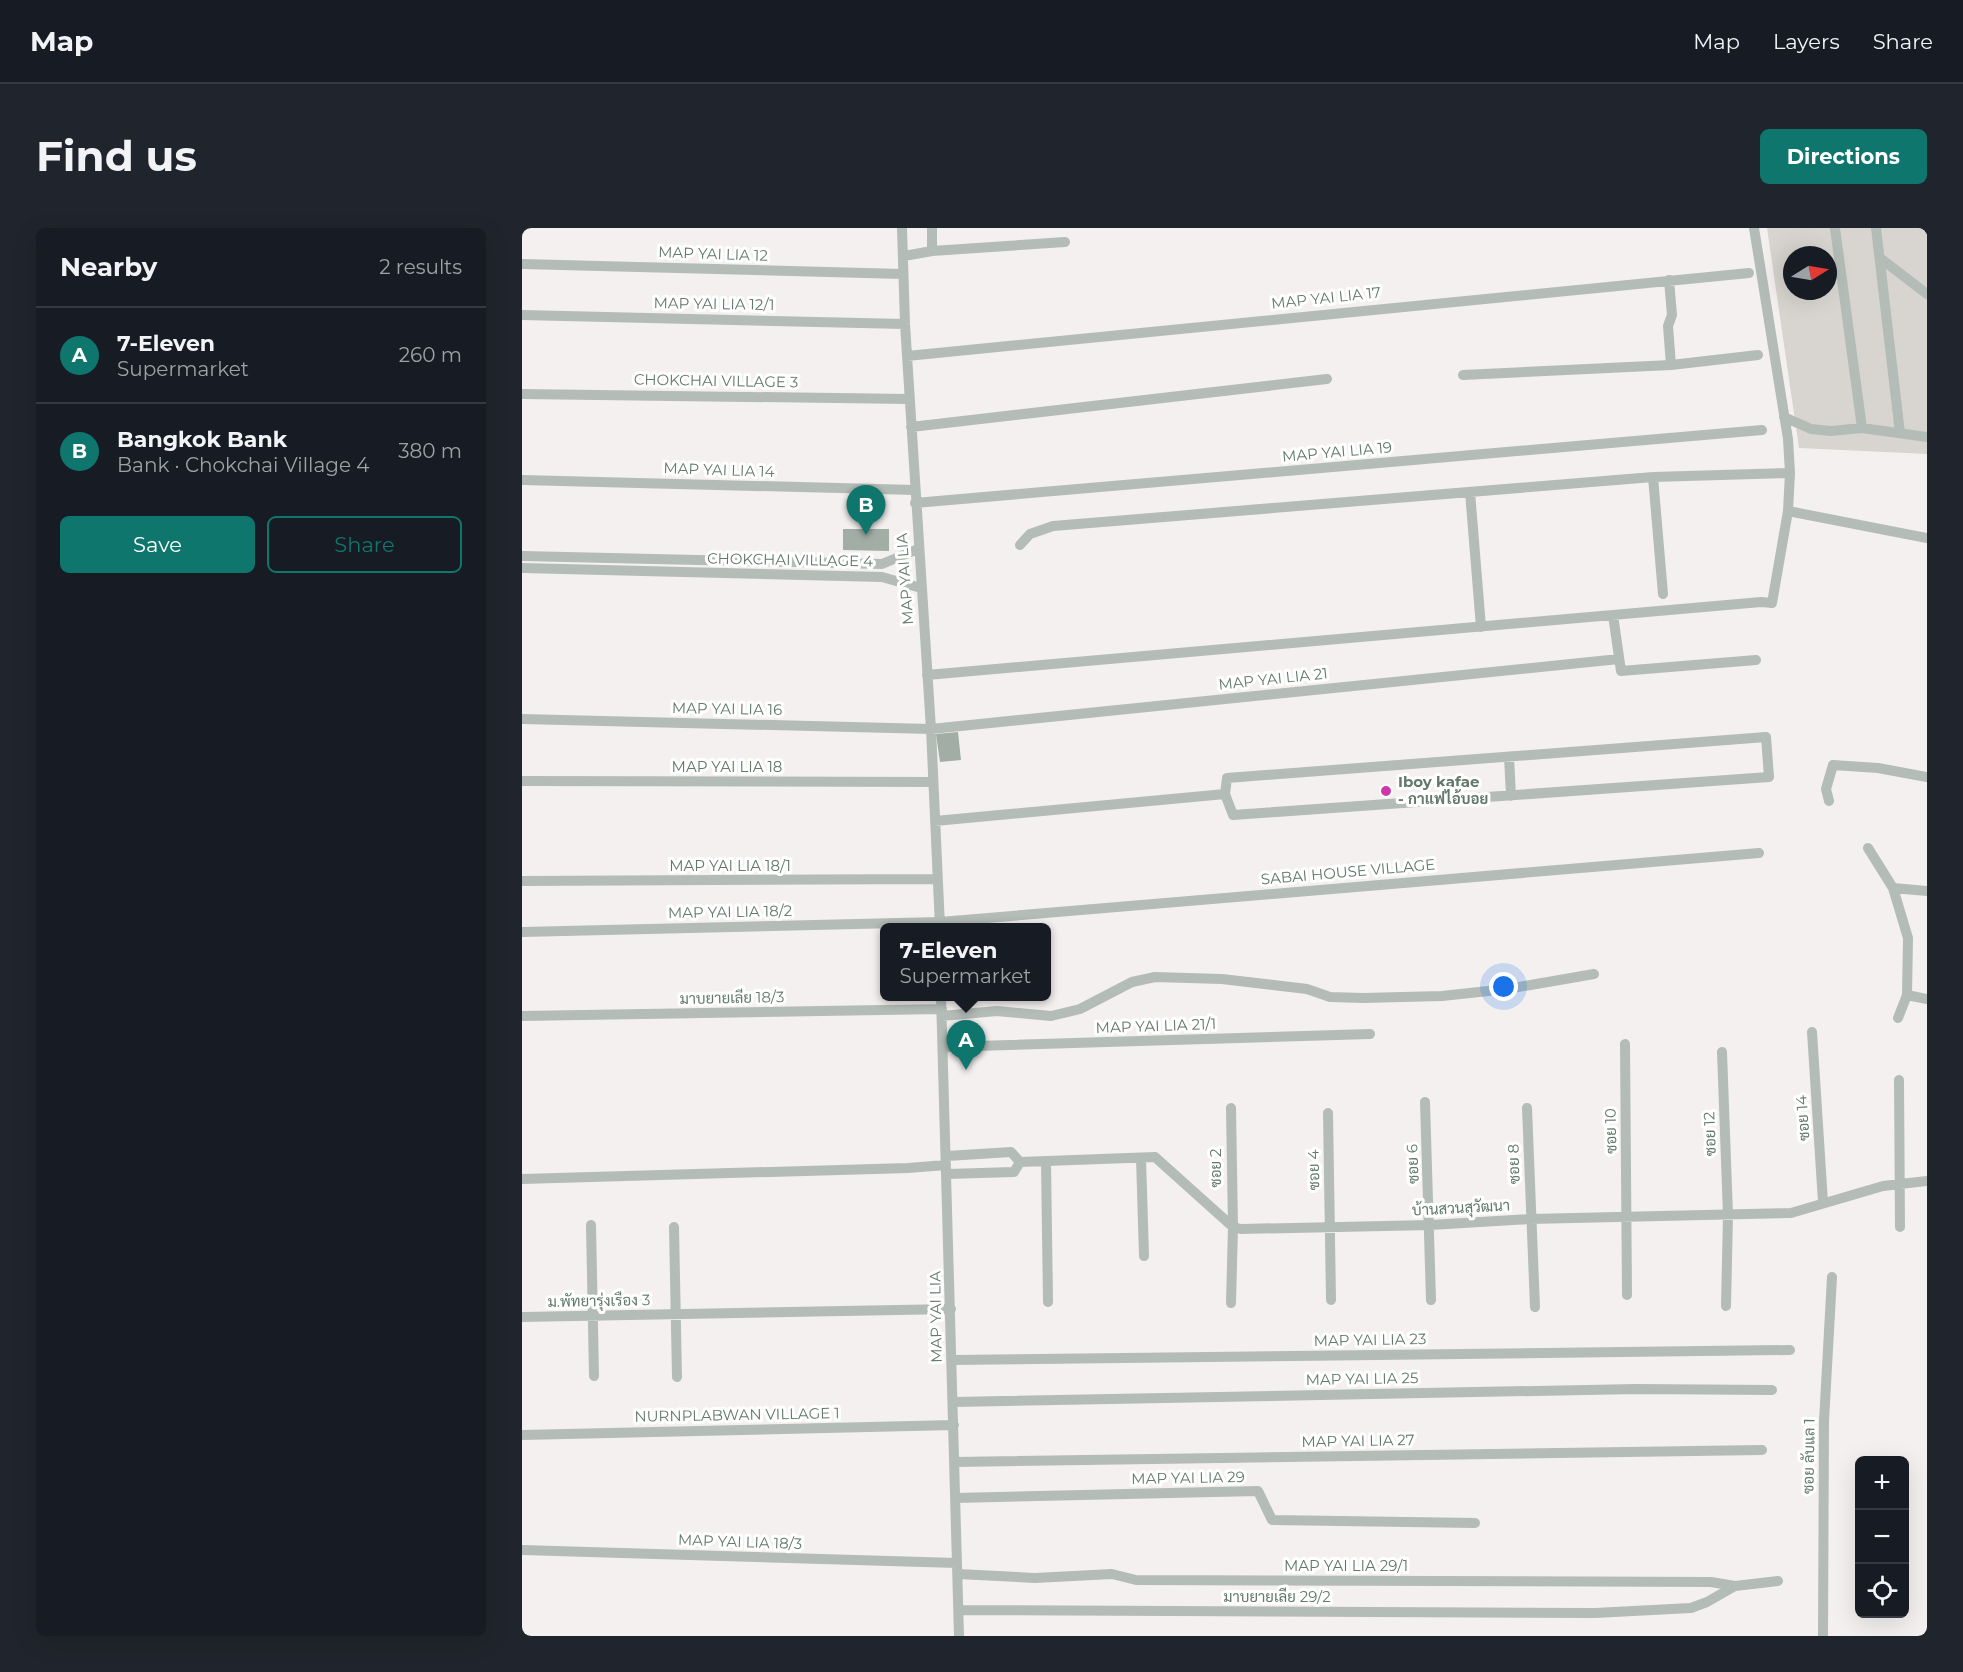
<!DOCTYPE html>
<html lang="en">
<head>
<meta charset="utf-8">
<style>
  body { margin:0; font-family:Montserrat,Sarabun,sans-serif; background:#20242c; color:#f1f3f6 }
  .controls { position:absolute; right:18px; bottom:18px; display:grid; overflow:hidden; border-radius:9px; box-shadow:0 6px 24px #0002 }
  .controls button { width:54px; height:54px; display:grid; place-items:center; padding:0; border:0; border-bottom:2px solid #363941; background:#171b24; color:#f1f3f6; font:30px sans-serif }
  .compass { position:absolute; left:1261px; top:18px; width:54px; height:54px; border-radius:50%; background:#171b24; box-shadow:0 6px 24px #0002; rotate:79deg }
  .you { position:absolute; left:982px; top:759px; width:21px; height:21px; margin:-15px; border:4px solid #fff; border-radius:50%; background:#1a73e8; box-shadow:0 0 0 9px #1a73e833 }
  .badge { display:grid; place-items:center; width:39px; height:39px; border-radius:50%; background:#0f766e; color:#fff; font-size:20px; font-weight:700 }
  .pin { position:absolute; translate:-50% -50px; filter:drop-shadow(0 2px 3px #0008) }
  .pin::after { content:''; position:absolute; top:32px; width:21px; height:18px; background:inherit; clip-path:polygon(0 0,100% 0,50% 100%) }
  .popup { position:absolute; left:358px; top:695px; width:171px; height:78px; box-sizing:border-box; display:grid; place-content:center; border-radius:9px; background:#171b24; filter:drop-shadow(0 2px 4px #0005); font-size:20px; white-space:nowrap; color:#9ea1a6 }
  .popup b { font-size:22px; color:#f1f3f6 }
  .popup::after { content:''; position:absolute; left:50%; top:100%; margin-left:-12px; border:12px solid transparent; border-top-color:#171b24 }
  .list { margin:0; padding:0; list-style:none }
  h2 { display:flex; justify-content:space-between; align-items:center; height:78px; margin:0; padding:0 24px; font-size:26px }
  h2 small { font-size:20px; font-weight:400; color:#9ea1a6 }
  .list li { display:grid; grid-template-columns:39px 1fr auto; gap:18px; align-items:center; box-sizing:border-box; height:96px; padding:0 24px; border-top:2px solid #363941 }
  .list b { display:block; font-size:22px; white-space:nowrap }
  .list p { margin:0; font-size:20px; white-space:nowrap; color:#9ea1a6 }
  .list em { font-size:20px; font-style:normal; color:#9ea1a6 }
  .actions { display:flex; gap:12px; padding:18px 24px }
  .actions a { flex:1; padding:14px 0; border:2px solid #0f766e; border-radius:9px; text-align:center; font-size:21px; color:#0f766e }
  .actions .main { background:#0f766e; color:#fff }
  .icon { flex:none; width:33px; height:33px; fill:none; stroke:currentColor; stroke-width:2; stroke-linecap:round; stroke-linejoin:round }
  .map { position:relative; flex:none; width:1405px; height:1408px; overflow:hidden; border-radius:9px }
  header { display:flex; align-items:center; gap:36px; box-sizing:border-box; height:84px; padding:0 30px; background:#171b24; border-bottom:2px solid #363941 }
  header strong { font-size:28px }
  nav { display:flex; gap:33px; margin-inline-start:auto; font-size:21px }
  .intro { display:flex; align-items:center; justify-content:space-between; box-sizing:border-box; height:144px; padding:0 36px }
  h1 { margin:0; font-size:42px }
  .button { padding:15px 27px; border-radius:9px; background:#0f766e; color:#fff; font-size:21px; font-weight:700 }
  main { display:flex; gap:36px; padding:0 36px }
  aside { flex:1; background:#171b24; border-radius:9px; box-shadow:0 6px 24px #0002 }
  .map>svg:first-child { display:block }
  .green { fill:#d8d5d0; fill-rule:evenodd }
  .building { fill:#a1ada5 }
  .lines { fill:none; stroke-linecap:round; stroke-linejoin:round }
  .minor { stroke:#b4bcb7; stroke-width:10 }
  .poi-dot { fill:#ce36ad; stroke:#fff; stroke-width:2 }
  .labels { text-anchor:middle; stroke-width:6; stroke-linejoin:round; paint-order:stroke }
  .street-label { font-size:15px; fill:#62796b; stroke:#fff }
  .poi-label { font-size:15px; font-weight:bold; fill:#62796b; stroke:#fff; text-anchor:start }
</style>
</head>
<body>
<header>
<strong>Map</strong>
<nav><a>Map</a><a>Layers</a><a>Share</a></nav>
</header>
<div class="intro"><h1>Find us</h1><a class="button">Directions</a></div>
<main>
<aside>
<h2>Nearby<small>2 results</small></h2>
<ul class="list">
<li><span class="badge">A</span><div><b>7-Eleven</b><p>Supermarket</p></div><em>260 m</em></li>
<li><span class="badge">B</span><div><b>Bangkok Bank</b><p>Bank · Chokchai Village 4</p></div><em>380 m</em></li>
</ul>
<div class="actions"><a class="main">Save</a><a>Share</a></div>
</aside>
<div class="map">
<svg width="1405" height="1408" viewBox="0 0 1405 1408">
  <rect width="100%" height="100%" fill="#f4f0f0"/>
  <path class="green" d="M1245 0H1405V226L1277 220ZM1270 27H1306V63H1270Z"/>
  <path class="building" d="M321 301H367V323L321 322Z
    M436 504 439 532 418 534 414 506Z"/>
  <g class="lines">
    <path class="minor" d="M380 0 383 96 409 501 418 699
      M1313 0 1340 200
      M1354 0 1378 205
      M410 23 543 14
      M382 28 410 23V0
      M1358 30 1405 66
      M0 36 381 46
      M1147 52 1150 87 1146 98 1149 137
      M0 87 383 96
      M385 128 1227 45
      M941 147 1149 137 1236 127
      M0 166 387 171
      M1262 189 1289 201 1309 203 1340 200 1405 209
      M389 199 805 151
      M1131 249 1141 366
      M0 252 393 262
      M948 264 959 399
      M393 275 1240 202
      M1266 283 1405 310
      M498 317 508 306 531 298 1131 249 1268 245
      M0 328 360 336 396 321
      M0 340 360 349 399 360
      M1091 387 1099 443 1234 432
      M405 447 1239 374 1250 375 1266 283 1268 245 1266 211 1232 0
      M0 491 409 501 1097 431
      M1244 509 1247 549 711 587 703 566 705 550Z
      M987 529 989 568
      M0 553 411 554
      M1307 573 1304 561 1311 537 1356 540 1405 549
      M413 593 703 566
      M1346 620 1371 660 1386 710 1385 767 1376 790
      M0 653 415 651
      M1371 660 1405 663
      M0 704 418 694 1237 625
      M1385 767 1405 771
      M419 768 437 1408
      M0 788 420 781
      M420 788 475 783 529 788 558 781 610 754 633 749 700 751 785 761 808 769 841 770 920 768 985 761 1072 746
      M1290 804 1301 974
      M1103 816 1105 1067
      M421 819 848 806
      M1200 824 1206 987 1204 1078
      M1377 852 1378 999
      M903 874 909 1072
      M1005 880 1013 1079
      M806 885 809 1072
      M425 928 489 924 498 934 633 929 711 999 719 1001 908 997 1008 991 1269 985 1361 958 1405 953
      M619 930 622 1028
      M524 933 526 1074
      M425 946 492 944 498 934
      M0 951 386 940 424 937
      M69 997 72 1148
      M152 999 155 1149
      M709 1075 711 999 709 880
      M0 1089 429 1081
      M430 1132 1268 1122
      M431 1174 1114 1161 1250 1162
      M0 1207 432 1197
      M432 1234 1240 1222
      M433 1270 736 1263 750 1292 953 1295
      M0 1322 435 1335
      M436 1346 513 1350 590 1346 614 1352 1189 1354 1213 1358
      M437 1382 1073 1385 1169 1380 1185 1374 1213 1358 1256 1353
      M1301 1408 1302 1193 1310 1049"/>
  </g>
  <circle class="poi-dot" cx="864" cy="563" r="6"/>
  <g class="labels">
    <g class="street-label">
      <text transform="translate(191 26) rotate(2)" y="5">MAP YAI LIA 12</text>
      <text transform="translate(804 70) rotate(-6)" y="5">MAP YAI LIA 17</text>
      <text transform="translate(192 76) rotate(1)" y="5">MAP YAI LIA 12/1</text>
      <text transform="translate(194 153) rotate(1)" y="5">CHOKCHAI VILLAGE 3</text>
      <text transform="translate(815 224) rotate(-5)" y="5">MAP YAI LIA 19</text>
      <text transform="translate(197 242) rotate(2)" y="5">MAP YAI LIA 14</text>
      <text transform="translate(268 332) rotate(1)" y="5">CHOKCHAI VILLAGE 4</text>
      <text transform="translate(383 351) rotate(-94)" y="5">MAP YAI LIA</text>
      <text transform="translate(751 451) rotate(-6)" y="5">MAP YAI LIA 21</text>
      <text transform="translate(205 481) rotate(1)" y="5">MAP YAI LIA 16</text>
      <text x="205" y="544">MAP YAI LIA 18</text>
      <text x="208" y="643">MAP YAI LIA 18/1</text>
      <text transform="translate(826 644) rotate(-5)" y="5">SABAI HOUSE VILLAGE</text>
      <text transform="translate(208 684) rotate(-1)" y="5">MAP YAI LIA 18/2</text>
      <text transform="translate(210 770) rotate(-1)" y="5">มาบยายเลีย 18/3</text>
      <text transform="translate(634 798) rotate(-2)" y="5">MAP YAI LIA 21/1</text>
      <text transform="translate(1281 890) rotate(-94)" y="5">ซอย 14</text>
      <text transform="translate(1089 903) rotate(-91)" y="5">ซอย 10</text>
      <text transform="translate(1188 906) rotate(-92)" y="5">ซอย 12</text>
      <text transform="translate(891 936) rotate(-92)" y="5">ซอย 6</text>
      <text transform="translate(992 936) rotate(-92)" y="5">ซอย 8</text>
      <text transform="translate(694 940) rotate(-90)" y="5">ซอย 2</text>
      <text transform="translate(792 942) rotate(-91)" y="5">ซอย 4</text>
      <text transform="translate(939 980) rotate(-3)" y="5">บ้านสวนสุวัฒนา</text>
      <text transform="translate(77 1073) rotate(-1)" y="5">ม.พัทยารุ่งเรือง 3</text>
      <text transform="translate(414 1089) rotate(-91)" y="5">MAP YAI LIA</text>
      <text transform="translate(848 1112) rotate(-1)" y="5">MAP YAI LIA 23</text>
      <text transform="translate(840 1151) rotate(-1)" y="5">MAP YAI LIA 25</text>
      <text transform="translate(215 1187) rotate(-1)" y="5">NURNPLABWAN VILLAGE 1</text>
      <text transform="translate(836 1213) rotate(-1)" y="5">MAP YAI LIA 27</text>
      <text transform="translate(1287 1228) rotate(-89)" y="5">ซอย ลับแล 1</text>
      <text transform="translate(666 1250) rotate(-1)" y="5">MAP YAI LIA 29</text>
      <text transform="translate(218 1314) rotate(2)" y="5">MAP YAI LIA 18/3</text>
      <text x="824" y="1343">MAP YAI LIA 29/1</text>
      <text x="755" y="1374">มาบยายเลีย 29/2</text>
    </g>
    <g class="poi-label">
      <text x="876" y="559">Iboy kafae<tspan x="876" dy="17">- กาแฟไอ้บอย</tspan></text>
    </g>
  </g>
</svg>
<div class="controls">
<button>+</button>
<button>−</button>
<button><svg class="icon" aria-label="locate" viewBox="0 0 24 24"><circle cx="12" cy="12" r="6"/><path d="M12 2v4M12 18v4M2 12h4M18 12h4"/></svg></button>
</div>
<svg class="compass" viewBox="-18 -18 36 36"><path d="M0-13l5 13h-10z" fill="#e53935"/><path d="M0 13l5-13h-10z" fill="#9ea1a6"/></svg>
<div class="you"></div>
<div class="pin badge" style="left:444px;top:842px">A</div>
<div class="popup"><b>7-Eleven</b>Supermarket</div>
<div class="pin badge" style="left:344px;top:307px">B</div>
</div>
</main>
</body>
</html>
